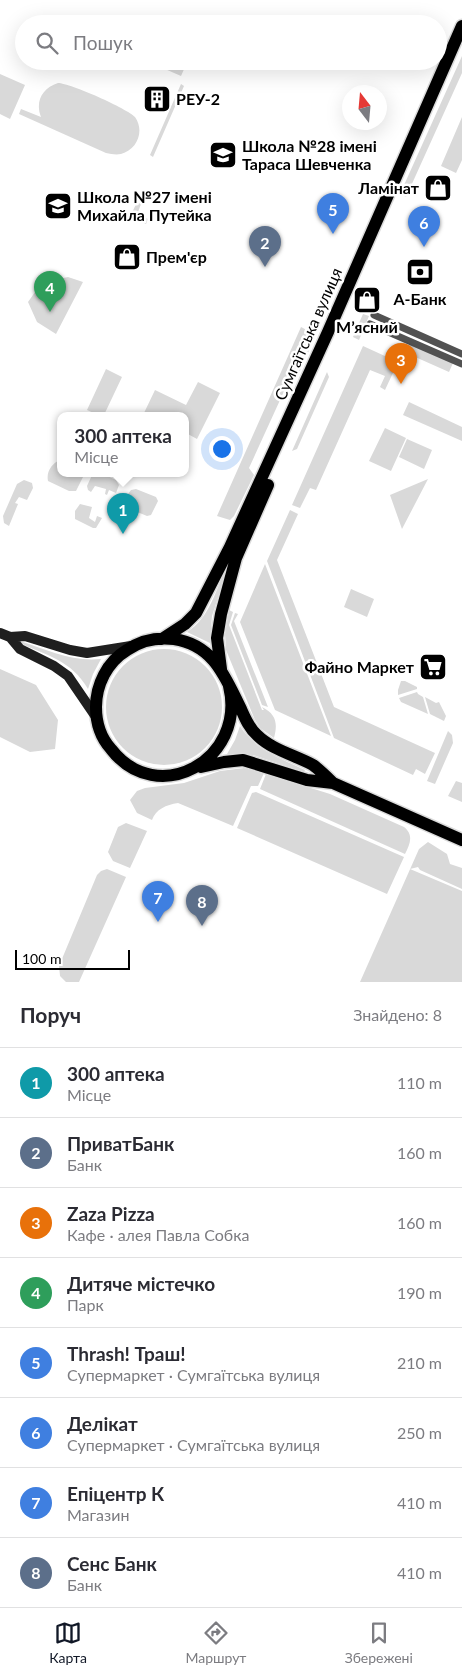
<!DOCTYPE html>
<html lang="uk">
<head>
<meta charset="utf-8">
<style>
  body { margin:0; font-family:Lato,sans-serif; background:#f2f2f3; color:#2b2b33 }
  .compass { position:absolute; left:342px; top:85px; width:45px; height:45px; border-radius:50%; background:#fff; box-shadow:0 5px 20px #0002; rotate:344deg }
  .scale { position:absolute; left:15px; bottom:12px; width:115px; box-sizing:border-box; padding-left:5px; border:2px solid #000; border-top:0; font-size:14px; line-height:18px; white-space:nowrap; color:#000; -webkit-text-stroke:4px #fff; paint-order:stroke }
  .you { position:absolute; left:221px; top:448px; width:18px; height:18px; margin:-12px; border:4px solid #fff; border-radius:50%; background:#1a73e8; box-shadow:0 0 0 8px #1a73e833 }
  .badge { display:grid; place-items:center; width:32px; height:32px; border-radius:50%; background:#111827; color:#fff; font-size:16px; font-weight:700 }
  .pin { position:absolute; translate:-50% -41px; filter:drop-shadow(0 1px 2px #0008) }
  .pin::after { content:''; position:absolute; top:26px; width:18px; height:15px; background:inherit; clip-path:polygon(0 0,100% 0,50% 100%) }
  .popup { position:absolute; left:57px; top:412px; width:132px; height:65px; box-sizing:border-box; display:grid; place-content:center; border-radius:10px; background:#fff; filter:drop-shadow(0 1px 4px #0005); font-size:16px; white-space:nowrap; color:#7c7c81 }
  .popup b { font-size:19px; color:#2b2b33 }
  .popup::after { content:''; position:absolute; left:50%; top:100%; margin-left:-10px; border:10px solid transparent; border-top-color:#fff }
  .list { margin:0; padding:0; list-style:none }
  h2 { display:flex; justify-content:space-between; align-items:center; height:65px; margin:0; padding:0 20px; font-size:21px }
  h2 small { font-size:16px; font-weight:400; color:#7c7c81 }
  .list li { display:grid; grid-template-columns:32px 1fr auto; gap:15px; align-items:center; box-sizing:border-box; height:70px; padding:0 20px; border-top:1px solid #e1e1e2 }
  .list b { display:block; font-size:19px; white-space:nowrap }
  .list p { margin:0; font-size:16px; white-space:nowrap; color:#7c7c81 }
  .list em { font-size:16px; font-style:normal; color:#7c7c81 }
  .icon { flex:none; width:28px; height:28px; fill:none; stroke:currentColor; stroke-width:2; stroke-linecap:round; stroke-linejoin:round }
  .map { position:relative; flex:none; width:462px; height:982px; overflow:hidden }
  .search { position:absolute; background:#fff; box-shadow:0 5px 20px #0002; left:15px; right:15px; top:15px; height:55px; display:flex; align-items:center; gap:12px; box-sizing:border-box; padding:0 18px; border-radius:28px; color:#7c7c81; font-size:19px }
  .sheet { height:625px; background:#fff }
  nav { display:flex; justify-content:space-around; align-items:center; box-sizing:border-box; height:70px; border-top:1px solid #e1e1e2; background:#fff; font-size:14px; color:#7c7c81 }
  nav a { display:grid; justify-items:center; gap:2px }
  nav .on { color:#111827 }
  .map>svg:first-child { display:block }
  .green { fill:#d9d9d9 }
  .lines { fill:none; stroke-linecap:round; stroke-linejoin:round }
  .primary-casing { stroke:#dbdbdb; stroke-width:15 }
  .pedestrian { stroke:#525252; stroke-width:7 }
  .secondary { stroke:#1f1f1f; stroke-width:10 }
  .primary { stroke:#000; stroke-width:12 }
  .labels { text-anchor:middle; stroke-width:5; stroke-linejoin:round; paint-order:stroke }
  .poi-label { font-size:16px; font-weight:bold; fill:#000; stroke:#fff; text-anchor:start }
  .street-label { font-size:16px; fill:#000; stroke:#fff }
</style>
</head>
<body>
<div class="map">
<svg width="462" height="982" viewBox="0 0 462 982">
  <rect width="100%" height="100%" fill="#fff"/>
  <path class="green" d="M462 56V73L406 197 400 194Z
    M154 61 185 67 181 76 149 62Z
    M0 74 25 85 10 119 0 114Z
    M58 83C70 83 128 109 135 117 145 131 137 150 121 154 116 155 111 154 106 153L19 114 21 109 41 117C35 102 42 88 58 83Z
    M181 84 184 86 153 157 150 155Z
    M462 117V160L456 173 441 166Z
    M137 202 141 204 138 212 145 215V217L148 219 146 224 130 217Z
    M56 275 59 279 68 277 83 282 56 334 37 322 28 302 45 278Z
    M363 314 369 316 359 340 353 337Z
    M301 327 316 335 298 375 291 376 249 468 254 475 234 516 230 520 217 516Z
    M410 344 453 363 449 372 404 352 407 346Z
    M363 346 398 362 385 390 380 387 385 376 370 370 316 490 310 488 300 508 292 505Z
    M106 369 122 377 104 415H98L87 410Z
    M327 372 329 377 297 449 292 451Z
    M198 382 220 393 197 439 186 433V415H150L144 413 155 390 186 405Z
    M409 402 462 427V441L403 415Z
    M385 428 406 438 391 471 369 461Z
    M407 439 432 450 424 469 399 457Z
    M60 460 61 473H85L76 491H69L48 481C46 472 52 463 60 460Z
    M93 473H101L116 480 119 485 116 493 109 490 107 495 105 494 106 489 95 486 91 492 88 490 87 486Z
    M428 479 402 529 390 495Z
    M24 480 32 483 33 488 27 500 19 497 15 503 18 504 9 526 4 523 3 516 17 484Z
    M136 489 156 497 158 501 151 515 147 516 130 509 135 498 128 494 131 490Z
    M80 504 92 507 89 518 95 522 97 516 102 518 96 528H93L75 519V511Z
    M290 510 298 514 277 560 334 707 435 753 425 774 416 769 413 775 334 738 267 561Z
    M265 564 331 736 275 710 240 622Z
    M226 567H228L212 616 210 643 187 632C209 619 217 588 226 567Z
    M351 589 374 599 367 617 344 607Z
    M229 610 233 612 229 625 262 710H264L262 707C276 714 278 723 274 738L260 728 255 720 226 650 225 634Z
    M235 613 238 614 234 621 268 707 262 705 231 625Z
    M20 641C47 650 72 662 101 659L93 674 88 689C71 660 48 656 19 643Z
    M106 707a58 58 0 1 1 116 0a58 58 0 1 1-116 0Z
    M0 669 36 685 58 720 55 749 30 752 0 737Z
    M401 681H405L417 687V689L398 695V690Z
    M417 692 418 694 423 697 428 714 401 702 399 698Z
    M425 697 436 703 439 702 446 716 444 721 430 714Z
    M240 726C255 750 280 758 305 770L304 772 253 755 227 754 235 740Z
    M448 731 452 735 453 743 435 784 427 781Z
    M244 768 264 773 258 786H251L233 826 178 803C166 805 156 809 152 820L137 813 130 800 137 791 145 788 184 783 220 771Z
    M266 774 330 794 404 827C414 835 410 844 405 854L260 789Z
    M456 781 462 783V802L448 796Z
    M256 792 404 857 387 894 237 828 252 793Z
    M126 823 147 831 130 868 113 861 108 852 118 827Z
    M428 842 447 854 450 864 462 868V889L420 870 418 867 410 869 462 891V982H360L419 849Z
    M107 869 126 877 79 982H66L60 976 59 966 97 875 101 871Z"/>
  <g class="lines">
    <g class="primary-casing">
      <path id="primary" d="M162 639 185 624 196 613 230 547 328 332 462 26
        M221 669 217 638 221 614 236 558 268 485
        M229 686C247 760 157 809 111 749 101 738 96 723 96 707 96 685 107 662 127 650 140 641 157 637 174 639 214 645 225 677 241 709 245 718 249 728 257 735 272 750 295 755 313 765 320 770 327 777 333 783
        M201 767 224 762 243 760 307 780 333 783 462 840"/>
    </g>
    <path class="pedestrian" d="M374 315 462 354
      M370 324 462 364"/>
    <path class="secondary" d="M0 633 10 637 20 649 54 666 68 676 96 717
      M10 637 25 636 70 650 87 653 131 646"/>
    <use href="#primary" class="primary"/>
  </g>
  <defs>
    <g id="building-square" transform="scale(1.4375)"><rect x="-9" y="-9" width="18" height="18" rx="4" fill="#000" stroke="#fff"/><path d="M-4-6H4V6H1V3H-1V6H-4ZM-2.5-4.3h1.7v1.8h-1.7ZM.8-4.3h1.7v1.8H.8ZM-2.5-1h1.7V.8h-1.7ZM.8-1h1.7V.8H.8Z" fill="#fff"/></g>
    <g id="school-square" transform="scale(1.4375)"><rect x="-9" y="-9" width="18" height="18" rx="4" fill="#000" stroke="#fff"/><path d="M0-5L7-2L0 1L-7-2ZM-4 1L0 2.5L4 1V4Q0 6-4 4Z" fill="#fff"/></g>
    <g id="shop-square" transform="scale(1.4375)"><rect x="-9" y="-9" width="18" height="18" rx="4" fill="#000" stroke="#fff"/><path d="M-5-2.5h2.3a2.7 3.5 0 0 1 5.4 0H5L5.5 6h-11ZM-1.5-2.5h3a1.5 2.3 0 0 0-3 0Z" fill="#fff"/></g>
    <g id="bank-square" transform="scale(1.4375)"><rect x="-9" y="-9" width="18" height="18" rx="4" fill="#000" stroke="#fff"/><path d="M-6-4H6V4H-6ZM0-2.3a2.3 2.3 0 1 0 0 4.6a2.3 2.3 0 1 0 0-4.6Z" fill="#fff"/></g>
    <g id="supermarket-square" transform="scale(1.4375)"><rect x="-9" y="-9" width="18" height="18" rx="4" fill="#000" stroke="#fff"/><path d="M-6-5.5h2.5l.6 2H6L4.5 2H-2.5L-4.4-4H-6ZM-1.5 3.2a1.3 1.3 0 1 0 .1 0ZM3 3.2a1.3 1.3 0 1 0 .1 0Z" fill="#fff"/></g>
  </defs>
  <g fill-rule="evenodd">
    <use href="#building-square" x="157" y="99"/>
    <use href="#school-square" x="223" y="155"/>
    <use href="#shop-square" x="438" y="188"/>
    <use href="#school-square" x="58" y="206"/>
    <use href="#shop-square" x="127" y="257"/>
    <use href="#bank-square" x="420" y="272"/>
    <use href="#shop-square" x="367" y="300"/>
    <use href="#supermarket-square" x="433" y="667"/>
  </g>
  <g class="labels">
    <g class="poi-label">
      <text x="176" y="105">РЕУ-2</text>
      <text x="242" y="152">Школа №28 імені<tspan x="242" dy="18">Тараса Шевченка</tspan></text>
      <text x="419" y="194" text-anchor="end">Ламінат</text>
      <text x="77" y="203">Школа №27 імені<tspan x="77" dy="18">Михайла Путейка</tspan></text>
      <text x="146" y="263">Прем'єр</text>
      <text x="420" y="305" text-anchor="middle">А-Банк</text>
      <text x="367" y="333" text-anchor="middle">М’ясний</text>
      <text x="414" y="673" text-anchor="end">Файно Маркет</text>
    </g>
    <g class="street-label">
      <text transform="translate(308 334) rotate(-66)" y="6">Сумгаїтська вулиця</text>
    </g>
  </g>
</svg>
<svg class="compass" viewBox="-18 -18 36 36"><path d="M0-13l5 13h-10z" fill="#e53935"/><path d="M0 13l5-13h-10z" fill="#7c7c81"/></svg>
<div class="scale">100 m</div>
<div class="you"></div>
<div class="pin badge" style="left:123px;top:534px;background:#0f9aa8">1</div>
<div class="popup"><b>300 аптека</b>Місце</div>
<div class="pin badge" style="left:265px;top:267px;background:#5c6f8a">2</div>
<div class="pin badge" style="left:401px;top:384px;background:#e8710a">3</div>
<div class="pin badge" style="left:50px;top:312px;background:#2e9e5b">4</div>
<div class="pin badge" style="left:333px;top:234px;background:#3f7fe0">5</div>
<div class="pin badge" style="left:424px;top:247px;background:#3f7fe0">6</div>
<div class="pin badge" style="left:158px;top:922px;background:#3f7fe0">7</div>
<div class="pin badge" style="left:202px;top:926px;background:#5c6f8a">8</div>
<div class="search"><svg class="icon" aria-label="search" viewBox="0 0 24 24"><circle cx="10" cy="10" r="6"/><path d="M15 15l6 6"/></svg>Пошук</div>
</div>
<section class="sheet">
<h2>Поруч<small>Знайдено: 8</small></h2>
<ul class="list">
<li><span class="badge" style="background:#0f9aa8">1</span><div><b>300 аптека</b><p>Місце</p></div><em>110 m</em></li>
<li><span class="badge" style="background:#5c6f8a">2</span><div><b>ПриватБанк</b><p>Банк</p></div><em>160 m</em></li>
<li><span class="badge" style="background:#e8710a">3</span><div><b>Zaza Pizza</b><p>Кафе · алея Павла Собка</p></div><em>160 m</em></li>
<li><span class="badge" style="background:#2e9e5b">4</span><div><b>Дитяче містечко</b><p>Парк</p></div><em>190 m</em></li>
<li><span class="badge" style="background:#3f7fe0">5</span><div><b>Thrash! Траш!</b><p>Супермаркет · Сумгаїтська вулиця</p></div><em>210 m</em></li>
<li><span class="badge" style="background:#3f7fe0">6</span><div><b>Делікат</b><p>Супермаркет · Сумгаїтська вулиця</p></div><em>250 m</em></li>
<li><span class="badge" style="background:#3f7fe0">7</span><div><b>Епіцентр К</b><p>Магазин</p></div><em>410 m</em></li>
<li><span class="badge" style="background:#5c6f8a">8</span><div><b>Сенс Банк</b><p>Банк</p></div><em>410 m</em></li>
</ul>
</section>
<nav>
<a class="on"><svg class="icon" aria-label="map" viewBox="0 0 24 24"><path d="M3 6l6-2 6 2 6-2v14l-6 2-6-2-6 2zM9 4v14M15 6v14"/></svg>Карта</a>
<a><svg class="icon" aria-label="directions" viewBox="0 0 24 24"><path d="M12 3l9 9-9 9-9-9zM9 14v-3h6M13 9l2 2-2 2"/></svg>Маршрут</a>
<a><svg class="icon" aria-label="saved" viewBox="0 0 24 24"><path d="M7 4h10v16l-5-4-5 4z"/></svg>Збережені</a>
</nav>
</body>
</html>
